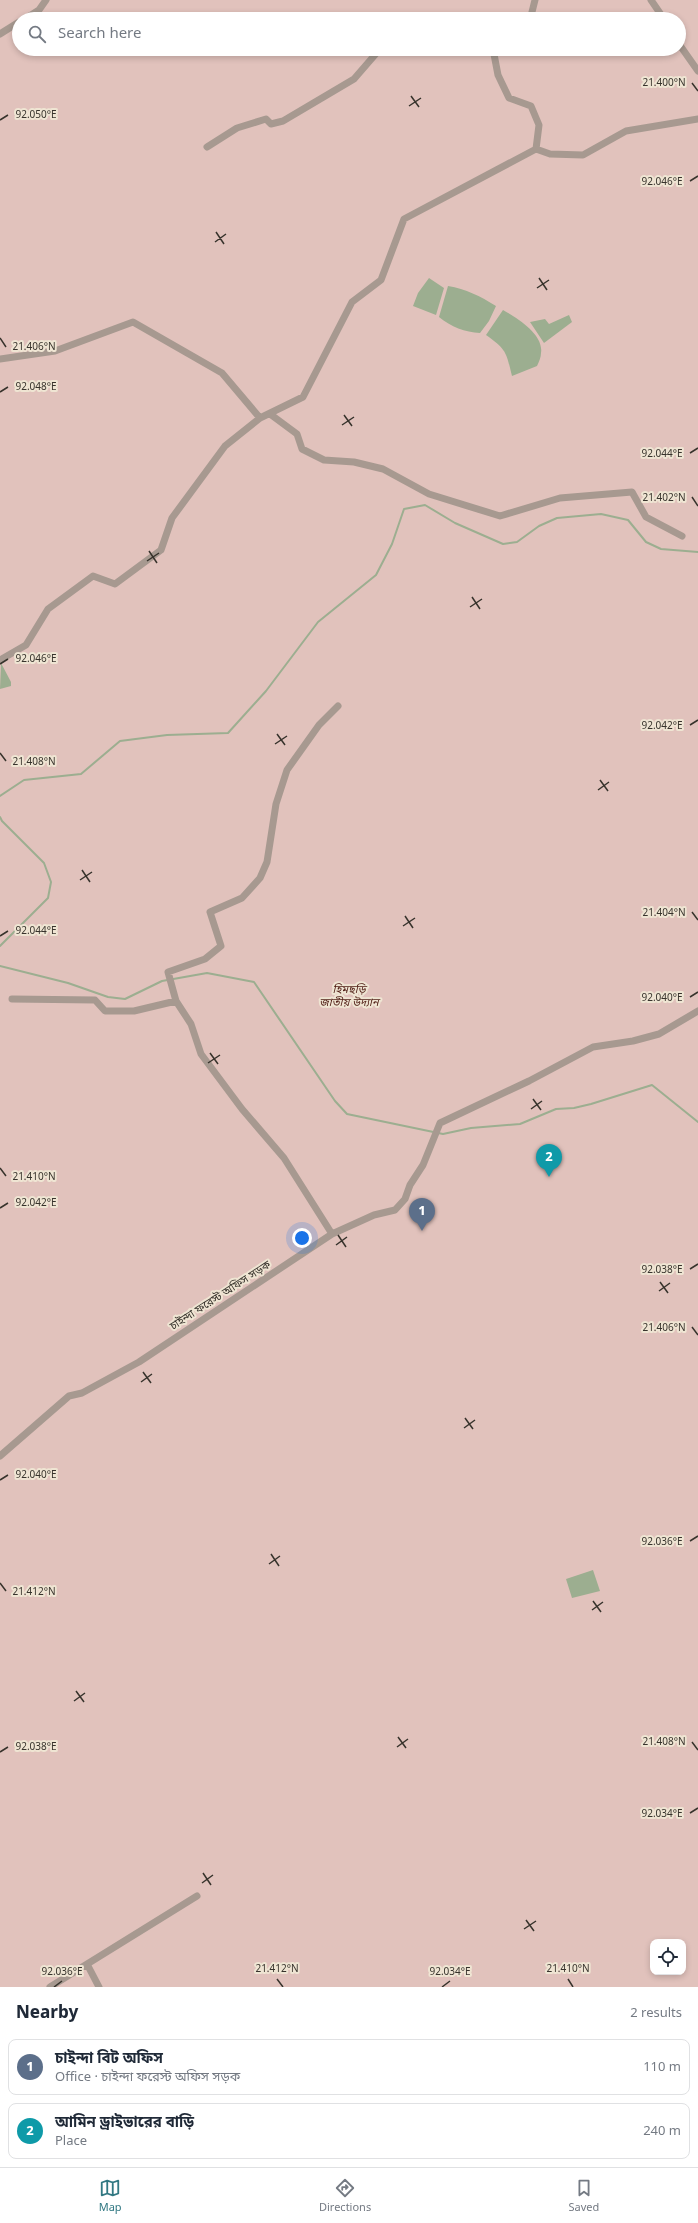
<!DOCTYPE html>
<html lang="en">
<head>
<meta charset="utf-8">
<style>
  body { margin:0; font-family:Georgia,"Noto Sans Bengali",serif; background:#f2f2f3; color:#1f2937 }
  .controls { position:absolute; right:12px; bottom:12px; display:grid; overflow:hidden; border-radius:8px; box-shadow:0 2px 6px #0003 }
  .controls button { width:36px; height:36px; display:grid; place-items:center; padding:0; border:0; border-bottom:1px solid #e0e1e3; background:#fff; color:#1f2937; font:20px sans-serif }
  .you { position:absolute; left:302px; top:1238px; width:14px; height:14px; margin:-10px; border:3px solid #fff; border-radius:50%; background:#1a73e8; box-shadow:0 0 0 6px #1a73e833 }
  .badge { display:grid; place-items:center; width:26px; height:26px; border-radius:50%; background:#317882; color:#fff; font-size:13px; font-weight:700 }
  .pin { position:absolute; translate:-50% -33px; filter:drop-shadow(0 1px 2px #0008) }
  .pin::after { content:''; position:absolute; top:21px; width:14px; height:12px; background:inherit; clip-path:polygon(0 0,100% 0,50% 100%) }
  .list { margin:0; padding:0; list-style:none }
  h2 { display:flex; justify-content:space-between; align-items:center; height:52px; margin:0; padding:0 16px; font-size:17px }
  h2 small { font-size:13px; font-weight:400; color:#747a83 }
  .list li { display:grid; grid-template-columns:26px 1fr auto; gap:12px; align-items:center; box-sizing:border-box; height:56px; margin:0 8px 8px; padding:0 8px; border:1px solid #e0e1e3; border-radius:8px }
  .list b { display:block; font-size:15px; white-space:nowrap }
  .list p { margin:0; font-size:13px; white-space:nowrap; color:#747a83 }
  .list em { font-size:13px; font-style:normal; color:#747a83 }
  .icon { flex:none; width:22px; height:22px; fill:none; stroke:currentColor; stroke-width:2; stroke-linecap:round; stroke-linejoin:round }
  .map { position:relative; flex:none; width:698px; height:1987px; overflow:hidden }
  .search { position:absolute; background:#fff; box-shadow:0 2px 6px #0003; left:12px; right:12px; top:12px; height:44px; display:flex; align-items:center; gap:10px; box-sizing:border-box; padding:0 14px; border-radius:22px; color:#747a83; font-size:15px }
  .sheet { height:180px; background:#fff }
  nav { display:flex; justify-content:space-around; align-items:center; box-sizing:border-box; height:56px; border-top:1px solid #e0e1e3; background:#fff; font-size:11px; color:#747a83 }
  nav a { display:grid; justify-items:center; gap:2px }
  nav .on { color:#317882 }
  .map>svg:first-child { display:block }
  .green { fill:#e1c2bc; fill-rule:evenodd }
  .water { fill:#9cae90 }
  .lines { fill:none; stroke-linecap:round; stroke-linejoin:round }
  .stream { stroke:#9cae90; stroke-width:2 }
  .street { stroke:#a79990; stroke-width:7 }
  .ticks { fill:none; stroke:#37332c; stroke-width:1.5 }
  .labels { text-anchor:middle; stroke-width:4; stroke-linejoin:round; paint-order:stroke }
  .park-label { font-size:11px; font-style:italic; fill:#522017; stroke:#efe5d3 }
  .street-label { font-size:11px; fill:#37332c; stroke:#efe5d3 }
  .ticks-label { font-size:10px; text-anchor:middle; fill:#37332c; stroke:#efe5d3; stroke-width:4; stroke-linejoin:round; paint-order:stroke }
</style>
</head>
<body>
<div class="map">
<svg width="698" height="1987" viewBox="0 0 698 1987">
  <rect width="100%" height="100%" fill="#efe5d3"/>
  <path class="green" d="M0 0H698V1987H0ZM19 19H679V49H19ZM653 1942H683V1972H653Z"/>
  <path class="water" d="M429 278 444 288 436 315 413 306 418 293Z
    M448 286C466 289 480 296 496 306L489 321 480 333C465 332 451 327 439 317Z
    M503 310C517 318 544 334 541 353 541 357 539 362 537 366L512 376C506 352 507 350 486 335Z
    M569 315 572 322 544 343 530 322 545 319 549 324Z
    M1 663 11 682V686L0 689Z
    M593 1570 600 1591 572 1598 566 1579Z"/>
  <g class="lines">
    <path class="stream" d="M0 796 24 780 81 774 120 741 167 735 228 733 266 691 318 622 376 575 392 544 404 509 425 505 455 523 503 544 517 542 539 526 557 518 601 514 628 520 646 542 661 549 698 552
      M0 817 2 821 44 863 51 882 48 898 0 946
      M0 966 68 983 108 997 125 999 162 981 207 973 254 982 335 1101 347 1114 443 1134 471 1128 520 1124 556 1109 574 1108 591 1104 652 1085 698 1122"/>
    <path class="street" d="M651 0 664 19
      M25 19 39 10 46 0
      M520 19 531 16 535 0
      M0 34 19 22
      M679 44 698 71
      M493 49 498 75 509 98 531 106 539 125 536 149
      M207 147 237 128 266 119 271 124 283 121 354 79 380 49
      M0 359 55 351 133 322 222 373 260 418
      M270 414 297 434 302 449 324 460 354 462 383 469 429 494 500 516 560 498 632 492 646 517 682 536
      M0 660 26 645 48 609 93 576 115 584 161 550 172 518 225 446 260 418 303 397 352 302 381 280 404 219 536 149 550 154 583 155 626 131 698 119
      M12 999 95 1000 105 1011H134L176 1001 191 1024 201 1054 242 1109 284 1158 332 1234
      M176 1001 168 972 205 959 221 946 210 912 242 898 260 878 267 862 276 804 287 770 319 725 338 706
      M0 1456 69 1396 82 1393 139 1362 332 1234 374 1215 395 1210 405 1199 410 1185 423 1165 440 1123 529 1081 593 1047 633 1041 659 1034 698 1011
      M87 1964 99 1987
      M50 1987 197 1896"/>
  </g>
  <path class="ticks" d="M692 83 698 91M411 96 419 107M409 106 421 98M0 120 8 115M690 181 698 176M216 232 224 244M215 242 226 234M539 278 547 290M537 288 549 280M0 338 6 347M0 392 8 387M344 415 352 426M342 425 354 417M690 453 698 448M692 497 698 506M149 551 157 563M147 561 159 553M472 597 480 609M470 607 482 599M0 664 8 659M690 725 698 720M277 734 285 745M275 744 287 736M0 753 6 761M600 780 608 791M598 790 609 782M82 870 90 882M80 880 92 872M692 912 698 920M405 916 413 928M403 926 415 918M0 936 8 931M690 997 698 992M210 1053 218 1064M208 1063 220 1055M533 1099 541 1110M531 1109 542 1101M0 1168 6 1176M0 1208 8 1203M338 1235 346 1247M336 1245 347 1237M690 1269 698 1264M660 1282 668 1293M659 1291 670 1283M692 1327 698 1335M143 1372 151 1383M141 1382 152 1374M465 1418 473 1429M464 1428 475 1420M0 1480 8 1475M690 1541 698 1536M271 1554 279 1566M269 1564 280 1556M0 1583 6 1591M593 1601 601 1612M592 1610 603 1602M76 1691 84 1702M74 1701 85 1693M398 1737 406 1748M692 1742 698 1750M397 1747 408 1739M0 1752 8 1747M690 1813 698 1808M203 1873 211 1885M202 1883 213 1875M526 1920 534 1931M524 1929 536 1921M277 1979 283 1987M568 1979 573 1987M54 1987 62 1981M442 1987 450 1981"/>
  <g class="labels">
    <g class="park-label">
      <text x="349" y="993">হিমছড়ি<tspan x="349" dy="13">জাতীয় উদ্যান</tspan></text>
    </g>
    <g class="street-label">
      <text transform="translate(220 1295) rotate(-33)" y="4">চাইন্দা ফরেস্ট অফিস সড়ক</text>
    </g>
  </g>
  <g class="ticks-label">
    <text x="664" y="86">21.400°N</text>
    <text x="36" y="118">92.050°E</text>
    <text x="662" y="185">92.046°E</text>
    <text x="34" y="350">21.406°N</text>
    <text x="36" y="390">92.048°E</text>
    <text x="662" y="457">92.044°E</text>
    <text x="664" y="501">21.402°N</text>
    <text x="36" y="662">92.046°E</text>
    <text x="662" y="729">92.042°E</text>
    <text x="34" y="765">21.408°N</text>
    <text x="664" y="916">21.404°N</text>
    <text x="36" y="934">92.044°E</text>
    <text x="662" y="1001">92.040°E</text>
    <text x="34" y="1180">21.410°N</text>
    <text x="36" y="1206">92.042°E</text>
    <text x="662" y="1273">92.038°E</text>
    <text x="664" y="1331">21.406°N</text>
    <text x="36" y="1478">92.040°E</text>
    <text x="662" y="1545">92.036°E</text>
    <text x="34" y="1595">21.412°N</text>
    <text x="664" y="1745">21.408°N</text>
    <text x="36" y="1750">92.038°E</text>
    <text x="662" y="1817">92.034°E</text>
    <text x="277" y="1972">21.412°N</text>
    <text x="568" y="1972">21.410°N</text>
    <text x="62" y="1975">92.036°E</text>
    <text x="450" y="1975">92.034°E</text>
  </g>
</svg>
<div class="controls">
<button><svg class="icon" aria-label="locate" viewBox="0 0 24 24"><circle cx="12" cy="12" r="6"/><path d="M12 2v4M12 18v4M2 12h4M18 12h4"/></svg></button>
</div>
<div class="you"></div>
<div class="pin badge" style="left:422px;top:1231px;background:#5c6f8a">1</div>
<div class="pin badge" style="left:549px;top:1177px;background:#0f9aa8">2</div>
<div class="search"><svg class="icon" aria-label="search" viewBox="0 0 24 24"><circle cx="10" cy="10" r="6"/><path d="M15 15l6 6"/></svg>Search here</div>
</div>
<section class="sheet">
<h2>Nearby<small>2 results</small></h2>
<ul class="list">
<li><span class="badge" style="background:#5c6f8a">1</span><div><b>চাইন্দা বিট অফিস</b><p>Office · চাইন্দা ফরেস্ট অফিস সড়ক</p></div><em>110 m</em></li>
<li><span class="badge" style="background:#0f9aa8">2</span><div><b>আমিন ড্রাইভারের বাড়ি</b><p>Place</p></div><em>240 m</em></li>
</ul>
</section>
<nav>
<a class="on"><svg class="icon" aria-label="map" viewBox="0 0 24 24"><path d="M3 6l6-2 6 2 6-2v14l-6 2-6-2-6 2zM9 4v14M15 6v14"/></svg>Map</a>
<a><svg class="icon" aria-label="directions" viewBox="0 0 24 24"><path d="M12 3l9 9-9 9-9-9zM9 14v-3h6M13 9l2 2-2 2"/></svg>Directions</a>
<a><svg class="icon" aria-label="saved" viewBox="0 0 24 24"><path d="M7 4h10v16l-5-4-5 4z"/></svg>Saved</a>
</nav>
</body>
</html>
